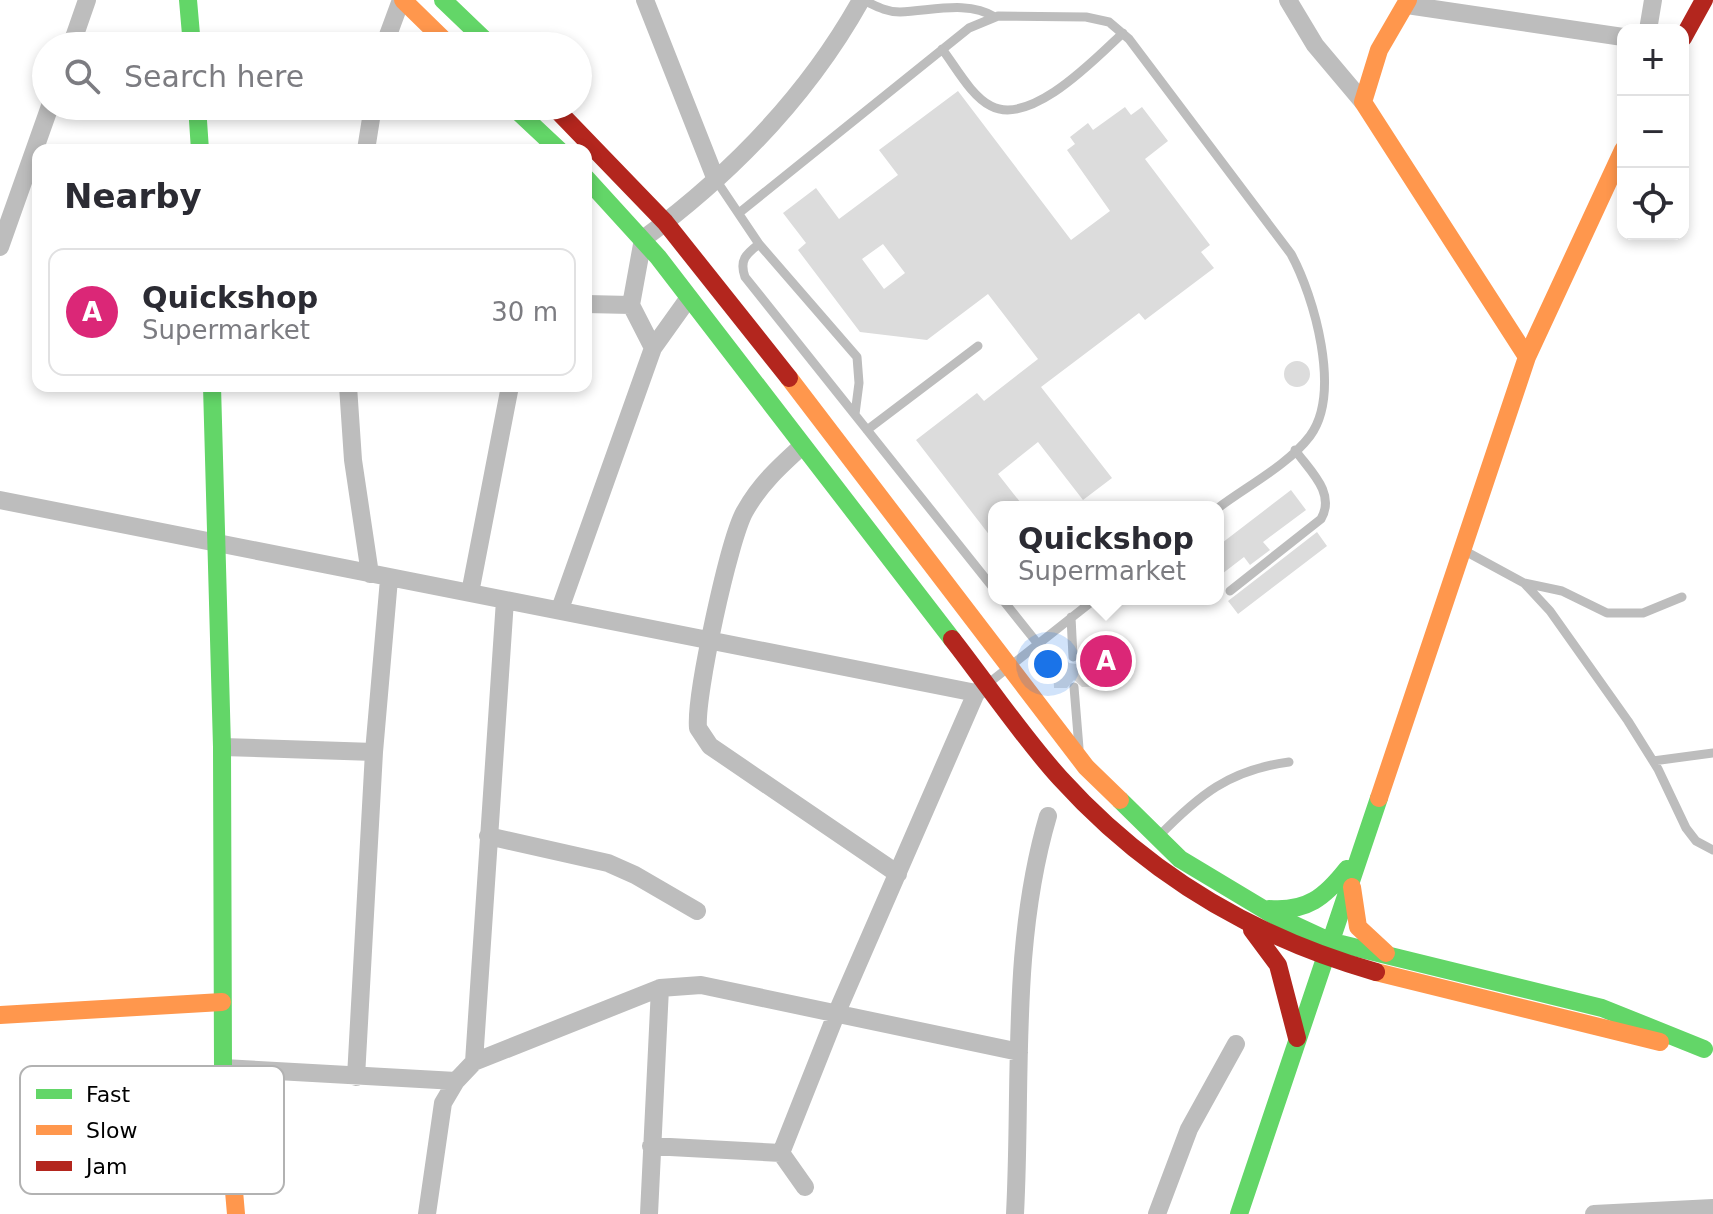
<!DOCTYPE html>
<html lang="en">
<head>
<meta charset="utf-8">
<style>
  body { margin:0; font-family:"DejaVu Sans",sans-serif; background:#f2f2f3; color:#2b2b33 }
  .controls { position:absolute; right:24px; top:24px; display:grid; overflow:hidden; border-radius:16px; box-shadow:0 4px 12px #0003 }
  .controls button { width:72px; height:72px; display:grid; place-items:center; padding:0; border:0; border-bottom:2px solid #e1e1e2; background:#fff; color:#2b2b33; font:40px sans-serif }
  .you { position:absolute; left:1048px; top:664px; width:28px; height:28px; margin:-20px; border:6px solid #fff; border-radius:50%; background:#1a73e8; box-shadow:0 0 0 12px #1a73e833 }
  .badge { display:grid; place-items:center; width:52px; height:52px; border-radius:50%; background:#db2777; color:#fff; font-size:26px; font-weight:700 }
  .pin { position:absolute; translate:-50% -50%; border:4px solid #fff; box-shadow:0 2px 8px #0006 }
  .popup { position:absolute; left:988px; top:501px; width:236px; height:104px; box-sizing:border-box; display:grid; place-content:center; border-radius:16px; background:#fff; filter:drop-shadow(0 2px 6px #0005); font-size:26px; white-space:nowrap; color:#7c7c81 }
  .popup b { font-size:30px; color:#2b2b33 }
  .popup::after { content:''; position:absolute; left:50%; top:100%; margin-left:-16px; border:16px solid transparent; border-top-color:#fff }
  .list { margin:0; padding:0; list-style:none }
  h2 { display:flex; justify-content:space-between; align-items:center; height:104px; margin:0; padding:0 32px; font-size:34px }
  h2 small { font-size:26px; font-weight:400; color:#7c7c81 }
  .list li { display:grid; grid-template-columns:52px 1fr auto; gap:24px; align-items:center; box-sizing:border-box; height:128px; margin:0 16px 16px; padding:0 16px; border:2px solid #e1e1e2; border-radius:16px }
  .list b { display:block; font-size:30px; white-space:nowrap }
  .list p { margin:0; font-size:26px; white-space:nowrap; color:#7c7c81 }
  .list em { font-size:26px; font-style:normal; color:#7c7c81 }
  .icon { flex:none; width:44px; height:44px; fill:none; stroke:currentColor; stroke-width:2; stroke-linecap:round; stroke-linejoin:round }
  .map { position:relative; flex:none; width:1713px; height:1214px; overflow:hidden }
  .search { position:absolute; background:#fff; box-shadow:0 4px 12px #0003; left:32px; top:32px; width:560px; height:88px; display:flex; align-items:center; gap:20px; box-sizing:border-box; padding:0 28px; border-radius:44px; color:#7c7c81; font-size:30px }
  .panel { position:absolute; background:#fff; box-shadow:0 4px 12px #0003; left:32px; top:144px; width:560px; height:248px; border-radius:16px }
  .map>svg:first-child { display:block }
  .building { fill:#dcdcdc; fill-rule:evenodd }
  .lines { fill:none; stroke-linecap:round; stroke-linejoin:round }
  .lane { stroke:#bdbdbd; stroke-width:9 }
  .street { stroke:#bdbdbd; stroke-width:18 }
  .fast { stroke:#63d668; stroke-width:18 }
  .slow { stroke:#ff974d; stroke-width:18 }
  .jam { stroke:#b3261e; stroke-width:18 }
  .key { fill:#fff; stroke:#b2b2b2; stroke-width:2 }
  .key-label { font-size:22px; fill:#000 }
</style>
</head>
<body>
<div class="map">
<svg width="1713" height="1214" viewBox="0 0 1713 1214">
  <rect width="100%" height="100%" fill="#fff"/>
  <path class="building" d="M958 91 1071 240 1110 211 1067 150 1075 144 1070 137 1088 123 1093 130 1125 107 1131 115 1142 107 1168 141 1145 159 1210 245 1201 252 1214 268 1145 320 1139 313 1041 387 1112 478 1083 500 1038 442 998 474 1024 507H994V541L916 440 977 393 984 401 1038 359 988 294 927 340 860 332 798 250 806 243 783 213 816 188 839 219 898 175 879 150ZM883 244 905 273 884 289 862 259Z
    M1284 374a13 13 0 1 1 26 0a13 13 0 1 1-26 0Z
    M1291 490 1306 510 1263 542 1270 550 1250 565 1244 557 1218 577V546Z
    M1317 532 1327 546 1238 614 1228 601Z
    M1089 645H1107V652L1121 651 1122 670 1108 671 1109 686 1082 687 1074 680 1067 688H1054L1053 658H1066L1069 663 1076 664 1080 657 1090 656Z"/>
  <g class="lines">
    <path class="lane" d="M863 0C876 6 886 12 900 12 932 11 967 0 995 17
      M942 49C956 67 971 96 991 106 1031 127 1096 58 1123 33
      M716 180 759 244 857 357 859 383 855 414
      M739 213 969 28 998 16 1086 17 1109 22 1129 39 1291 254C1314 296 1342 393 1310 436 1288 465 1247 486 1218 508
      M759 244C746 254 739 260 745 277L994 589
      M867 430 978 346
      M1465 551 1524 583 1550 611 1628 721 1658 769 1686 828 1696 841 1713 850
      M1524 583 1562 591 1607 613H1643L1682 597
      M1230 591 1321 519C1336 493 1310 471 1295 450
      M1002 599 1038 644
      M1071 617 1073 657
      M990 682 1095 599
      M1074 687 1079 748
      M1653 761 1713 753
      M1158 837C1199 795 1229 770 1289 762"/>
    <path class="street" d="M645 0 716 180
      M1288 0 1315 45 1363 102
      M1407 5 1623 37
      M1648 30 1653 0
      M71 46 87 0
      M384 46 401 0
      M366 150 373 106
      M0 247 50 106
      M586 304 631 305
      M653 348 631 305 643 239C730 175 808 95 861 0
      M348 386 353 460 370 574
      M802 446C780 466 760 484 745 511 729 539 695 696 698 728L710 746 898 874
      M0 500 976 693 987 684
      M470 593 510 386
      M560 609 653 348 688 299
      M222 747 374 752
      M488 836 608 863 635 875 697 911
      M474 1062 660 988 701 985 1019 1052
      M223 1068 456 1081
      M356 1077 374 752 389 579
      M651 1146 781 1153 805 1187
      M781 1153 837 1012 976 693
      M427 1214 443 1103 456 1081 474 1062 505 600
      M649 1214 660 988
      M1015 1214C1022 1080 1010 945 1048 816
      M1157 1214 1189 1129 1236 1044
      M1594 1214 1713 1208"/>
    <path class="fast" d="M188 0 192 46
      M443 0 491 46
      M197 106 200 150
      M512 106 559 150
      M586 178 658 257 952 639
      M212 386 222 747 223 1068 227 1110
      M1120 800 1180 859 1275 916 1329 941 1602 1008 1704 1049
      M1269 909C1307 912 1325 897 1347 869
      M1239 1214 1379 798"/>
    <path class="slow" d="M403 0 450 46
      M1408 0 1379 50 1363 102 1527 357
      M789 378 1086 767 1120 800
      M1379 798 1527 357 1623 150
      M1352 887 1358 927 1386 953
      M1376 972 1660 1042
      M0 1015 222 1002
      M227 1110 236 1214"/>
    <path class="jam" d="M1683 38 1704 0
      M553 106 665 222 789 378
      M952 639C988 685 1021 735 1060 778 1147 874 1252 937 1376 972
      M1252 930 1278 965 1297 1038"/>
  </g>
  <rect x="20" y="1066" width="264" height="128" rx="12" class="key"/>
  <rect x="36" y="1089" width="36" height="10" fill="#63d668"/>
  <rect x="36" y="1125" width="36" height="10" fill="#ff974d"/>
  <rect x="36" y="1161" width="36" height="10" fill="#b3261e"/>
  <g class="key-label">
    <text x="86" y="1102">Fast</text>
    <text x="86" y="1138">Slow</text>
    <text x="86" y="1174">Jam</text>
  </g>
</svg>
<div class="controls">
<button>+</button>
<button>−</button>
<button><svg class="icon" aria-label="locate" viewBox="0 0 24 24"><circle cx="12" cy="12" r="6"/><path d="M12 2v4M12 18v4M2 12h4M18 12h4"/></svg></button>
</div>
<div class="you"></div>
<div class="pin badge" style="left:1106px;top:661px">A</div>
<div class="popup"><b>Quickshop</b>Supermarket</div>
<div class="search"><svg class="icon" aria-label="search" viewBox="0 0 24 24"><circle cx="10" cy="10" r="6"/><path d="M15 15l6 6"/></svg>Search here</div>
<section class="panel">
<h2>Nearby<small></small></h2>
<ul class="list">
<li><span class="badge">A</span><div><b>Quickshop</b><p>Supermarket</p></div><em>30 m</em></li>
</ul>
</section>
</div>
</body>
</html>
